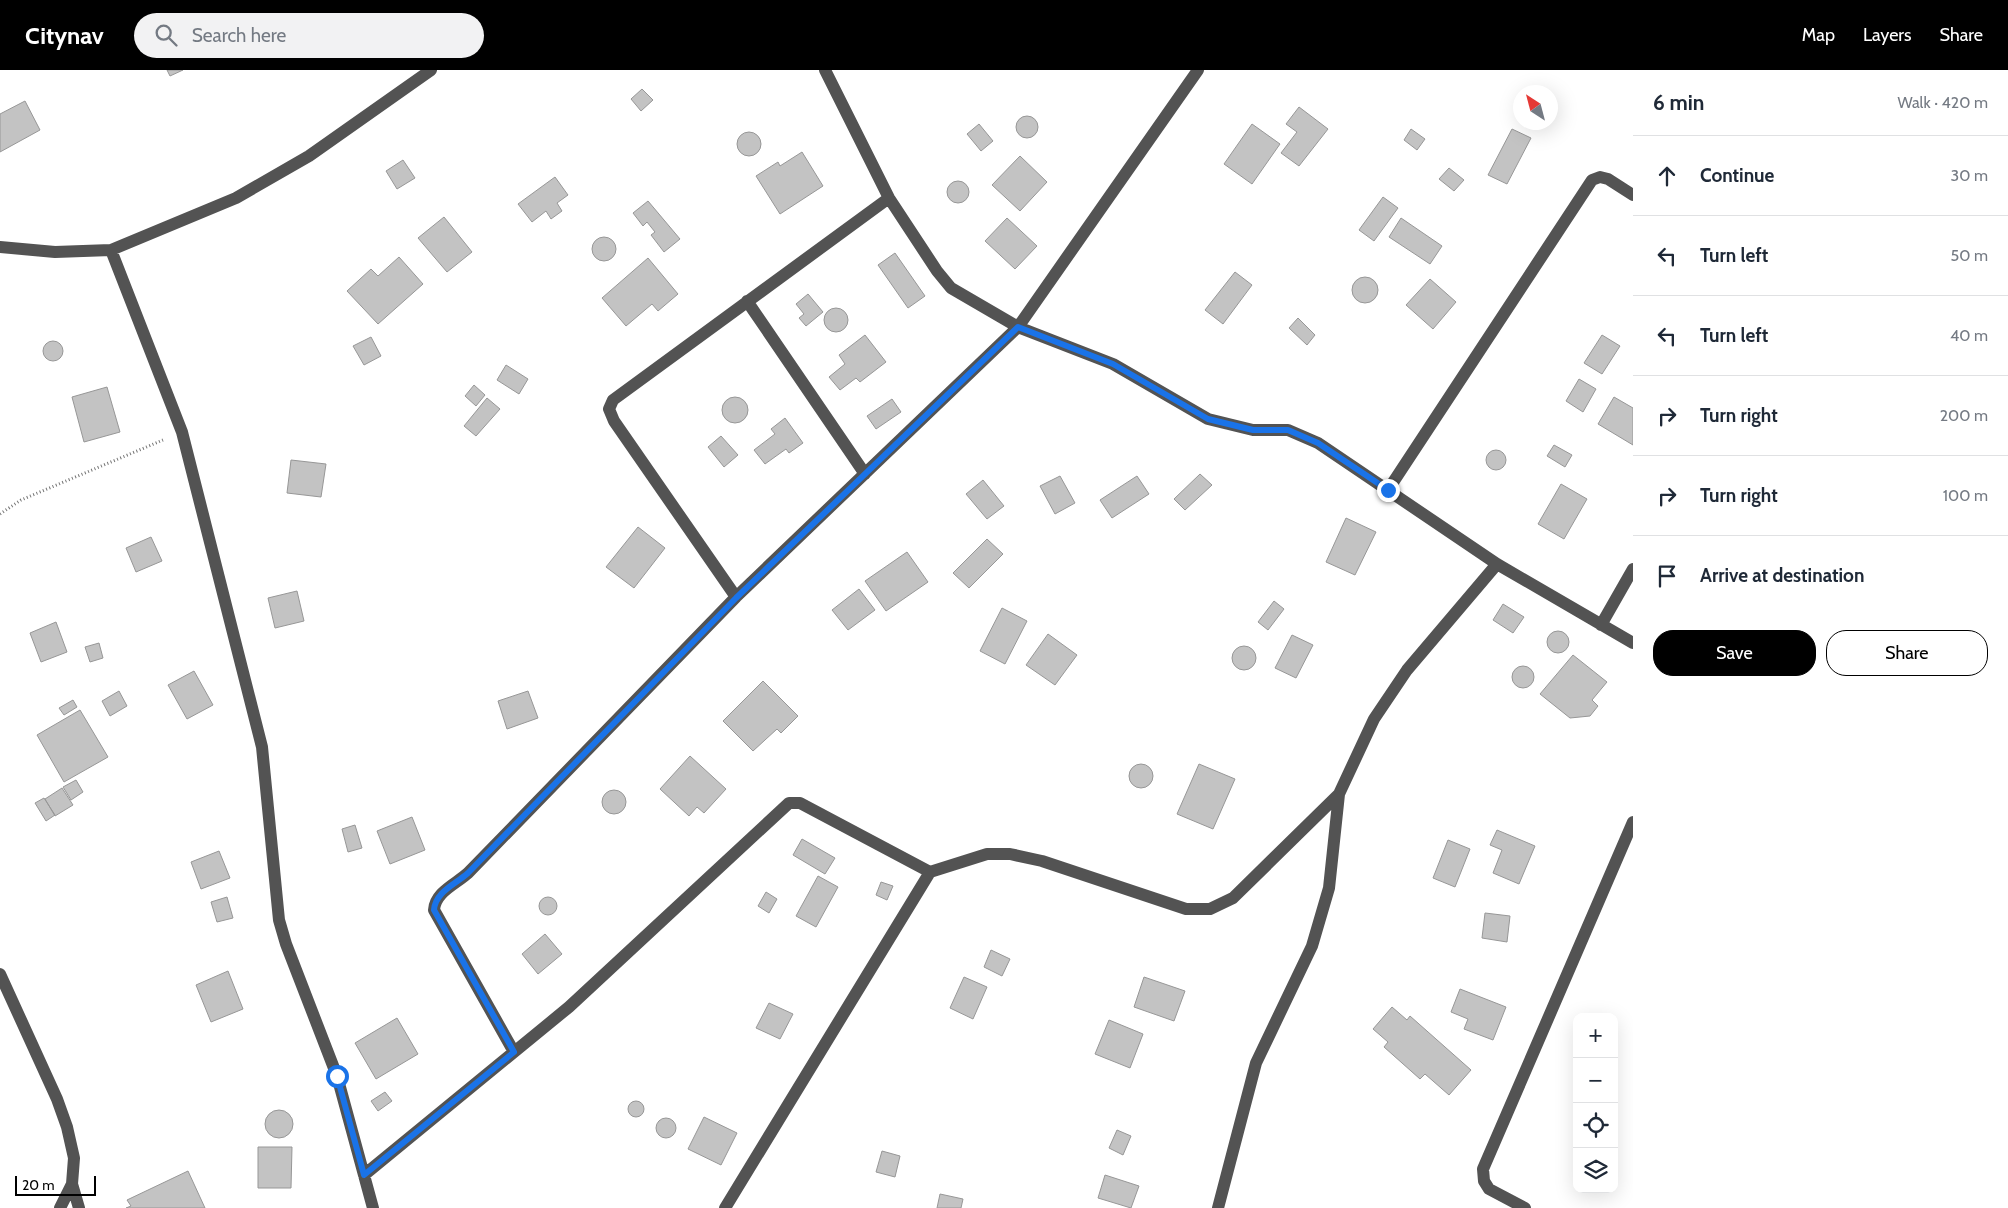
<!DOCTYPE html>
<html lang="en">
<head>
<meta charset="utf-8">
<style>
  body { margin:0; font-family:Cabin,sans-serif; background:#f2f2f3; color:#1f2937 }
  .controls { position:absolute; right:15px; bottom:15px; display:grid; overflow:hidden; border-radius:10px; box-shadow:0 5px 20px #0002 }
  .controls button { width:45px; height:45px; display:grid; place-items:center; padding:0; border:0; border-bottom:1px solid #e0e1e3; background:#fff; color:#1f2937; font:25px sans-serif }
  .compass { position:absolute; left:1513px; top:15px; width:45px; height:45px; border-radius:50%; background:#fff; box-shadow:0 5px 20px #0002; rotate:324deg }
  .scale { position:absolute; left:15px; bottom:12px; width:81px; box-sizing:border-box; padding-left:5px; border:2px solid #000; border-top:0; font-size:14px; line-height:18px; white-space:nowrap; color:#000; -webkit-text-stroke:4px #fff; paint-order:stroke }
  .stop { position:absolute; width:15px; height:15px; margin:-11px; border:4px solid #1a73e8; border-radius:50%; background:#fff }
  .stop.end { background:#1a73e8; border-color:#fff; box-shadow:0 1px 5px #0008 }
  .list { margin:0; padding:0; list-style:none }
  h2 { display:flex; justify-content:space-between; align-items:center; height:65px; margin:0; padding:0 20px; font-size:21px }
  h2 small { font-size:16px; font-weight:400; color:#747a83 }
  .list li { display:grid; grid-template-columns:32px 1fr auto; gap:15px; align-items:center; box-sizing:border-box; height:80px; padding:0 20px; border-top:1px solid #e0e1e3 }
  .list b { display:block; font-size:19px; white-space:nowrap }
  .list em { font-size:16px; font-style:normal; color:#747a83 }
  .actions { display:flex; gap:10px; padding:15px 20px }
  .actions a { flex:1; padding:11px 0; border:1px solid #000; border-radius:20px; text-align:center; font-size:18px; color:#000 }
  .actions .main { background:#000; color:#fff }
  .icon { flex:none; width:28px; height:28px; fill:none; stroke:currentColor; stroke-width:2; stroke-linecap:round; stroke-linejoin:round }
  .map { position:relative; flex:none; width:1633px; height:1138px; overflow:hidden }
  header { display:flex; align-items:center; gap:30px; box-sizing:border-box; height:70px; padding:0 25px; background:#000; color:#fff }
  header strong { font-size:24px }
  nav { display:flex; gap:28px; margin-inline-start:auto; font-size:18px }
  .search { width:350px; height:45px; background:#f2f2f3; display:flex; align-items:center; gap:12px; box-sizing:border-box; padding:0 18px; border-radius:28px; color:#747a83; font-size:19px }
  main { display:flex }
  aside { flex:1; background:#fff }
  .map>svg:first-child { display:block }
  .building { fill:#c3c3c3; stroke:#979797 }
  .lines { fill:none; stroke-linecap:round; stroke-linejoin:round }
  .path { stroke:#757575; stroke-width:3; stroke-dasharray:1 2.5; stroke-linecap:butt }
  .minor { stroke:#535353; stroke-width:12 }
  .route { stroke:#1a73e8; stroke-width:6 }
</style>
</head>
<body>
<header>
<strong>Citynav</strong>
<div class="search"><svg class="icon" aria-label="search" viewBox="0 0 24 24"><circle cx="10" cy="10" r="6"/><path d="M15 15l6 6"/></svg>Search here</div>
<nav><a>Map</a><a>Layers</a><a>Share</a></nav>
</header>
<main>
<div class="map">
<svg width="1633" height="1138" viewBox="0 0 1633 1138">
  <rect width="100%" height="100%" fill="#fff"/>
  <path class="building" d="M167 0H183L170 6Z
    M642 19 653 30 641 41 631 29Z
    M25 31 40 60 0 82V44Z
    M1299 37 1328 59 1299 96 1281 83 1297 62 1286 54Z
    M1016 57a11 11 0 1 1 22 0a11 11 0 1 1-22 0Z
    M979 54 993 71 981 81 967 64Z
    M1252 54 1280 74 1252 114 1224 94Z
    M1411 59 1425 69 1417 80 1404 70Z
    M1512 59 1531 68 1507 114 1488 105Z
    M737 74a12 12 0 1 1 24 0a12 12 0 1 1-24 0Z
    M802 82 823 116 780 144 756 106 778 92 780 96Z
    M1020 86 1047 112 1020 141 992 115Z
    M403 90 415 108 397 119 386 101Z
    M1449 98 1464 110 1454 121 1439 109Z
    M555 107 568 125 557 133 562 141 551 149 546 141 532 152 518 134Z
    M947 122a11 11 0 1 1 22 0a11 11 0 1 1-22 0Z
    M1383 127 1398 138 1374 171 1359 160Z
    M648 131 680 169 664 182 651 165 655 162 647 152 643 156 633 143Z
    M444 147 472 182 447 202 418 168Z
    M1007 148 1037 176 1015 199 985 171Z
    M1401 148 1442 176 1430 194 1389 167Z
    M592 179a12 12 0 1 1 24 0a12 12 0 1 1-24 0Z
    M895 183 925 226 908 238 878 195Z
    M399 187 423 214 378 254 347 221 371 199 378 206Z
    M648 188 678 224 658 241 652 234 626 256 602 228Z
    M1235 202 1252 215 1223 254 1205 240Z
    M1352 220a13 13 0 1 1 26 0a13 13 0 1 1-26 0Z
    M1430 209 1456 232 1433 259 1406 235Z
    M808 224 823 242 806 256 799 248 804 244 796 234Z
    M824 250a12 12 0 1 1 24 0a12 12 0 1 1-24 0Z
    M1298 248 1315 265 1307 275 1289 258Z
    M865 265 886 292 860 312 856 308 840 320 829 307 845 294 839 285Z
    M1602 265 1620 276 1602 304 1584 293Z
    M371 267 381 286 364 295 353 276Z
    M43 281a10 10 0 1 1 20 0a10 10 0 1 1-20 0Z
    M506 295 528 309 519 324 497 310Z
    M1579 309 1596 319 1583 342 1566 331Z
    M474 315 485 325 476 336 465 326Z
    M107 317 120 362 84 372 72 327Z
    M1614 327 1633 338V375L1598 354Z
    M722 340a13 13 0 1 1 26 0a13 13 0 1 1-26 0Z
    M487 328 500 339 476 366 464 356Z
    M892 329 901 342 876 359 867 346Z
    M785 348 803 373 789 383 786 379 765 394 754 380 775 364 771 359Z
    M721 366 738 385 724 397 708 377Z
    M1554 375 1572 385 1565 397 1547 386Z
    M1486 390a10 10 0 1 1 20 0a10 10 0 1 1-20 0Z
    M291 390 326 394 321 427 287 423Z
    M1200 404 1212 415 1185 440 1174 429Z
    M1060 406 1075 433 1055 444 1040 416Z
    M1137 406 1149 424 1112 448 1100 430Z
    M983 410 1004 436 987 449 966 424Z
    M1561 414 1587 429 1564 469 1538 454Z
    M1346 448 1376 462 1355 505 1326 492Z
    M638 457 665 478 634 518 606 497Z
    M151 467 162 491 136 502 126 478Z
    M987 469 1003 484 969 518 953 503Z
    M907 482 928 512 886 541 865 511Z
    M859 519 875 540 848 560 832 540Z
    M297 521 304 551 275 558 268 528Z
    M1274 531 1284 539 1268 560 1258 552Z
    M1503 534 1524 547 1513 563 1493 550Z
    M1002 538 1027 551 1005 594 980 581Z
    M56 552 67 582 41 592 30 563Z
    M1547 572a11 11 0 1 1 22 0a11 11 0 1 1-22 0Z
    M1048 564 1077 585 1055 615 1026 595Z
    M1292 565 1313 575 1296 608 1275 598Z
    M99 573 103 588 90 592 85 577Z
    M1232 588a12 12 0 1 1 24 0a12 12 0 1 1-24 0Z
    M1573 585 1607 612 1592 630 1598 636 1590 646 1570 648 1540 624Z
    M1512 607a11 11 0 1 1 22 0a11 11 0 1 1-22 0Z
    M194 601 213 635 187 649 168 615Z
    M763 611 798 646 781 663 777 659 753 681 723 651Z
    M119 621 127 636 110 646 102 631Z
    M528 621 538 648 507 659 498 631Z
    M73 630 77 637 64 645 59 638Z
    M80 640 108 687 64 712 37 665Z
    M690 686 726 719 704 743 697 737 689 746 660 719Z
    M1199 694 1235 709 1213 759 1177 744Z
    M1129 706a12 12 0 1 1 24 0a12 12 0 1 1-24 0Z
    M76 710 83 722 71 730 63 717Z
    M62 718 73 735 55 746 45 729Z
    M602 732a12 12 0 1 1 24 0a12 12 0 1 1-24 0Z
    M44 728 55 745 46 751 35 733Z
    M412 747 425 780 390 794 377 761Z
    M355 755 362 778 348 782 342 759Z
    M1497 760 1535 776 1519 814 1493 803 1502 780 1490 775Z
    M802 769 835 788 825 804 793 785Z
    M1448 770 1470 779 1455 817 1433 808Z
    M219 781 230 808 201 819 191 792Z
    M818 806 838 817 816 857 796 846Z
    M881 812 893 816 887 830 876 825Z
    M766 822 777 829 769 843 758 836Z
    M227 827 233 848 217 852 211 832Z
    M539 836a9 9 0 1 1 18 0a9 9 0 1 1-18 0Z
    M1485 843 1510 846 1507 872 1482 868Z
    M545 864 562 884 538 904 522 884Z
    M991 880 1010 889 1002 906 984 897Z
    M228 901 243 939 211 952 196 915Z
    M964 907 987 917 973 949 950 938Z
    M1144 907 1185 921 1174 951 1134 937Z
    M1460 919 1506 937 1493 970 1464 959 1468 949 1451 942Z
    M769 933 793 944 780 969 756 958Z
    M1392 937 1407 950 1410 946 1471 1000 1449 1025 1425 1004 1420 1009 1384 977 1388 972 1373 959Z
    M397 948 418 984 376 1009 355 973Z
    M1109 950 1143 964 1130 998 1095 984Z
    M385 1022 392 1031 378 1041 371 1031Z
    M628 1039a8 8 0 1 1 16 0a8 8 0 1 1-16 0Z
    M265 1054a14 14 0 1 1 28 0a14 14 0 1 1-28 0Z
    M704 1047 737 1063 721 1095 688 1079Z
    M656 1058a10 10 0 1 1 20 0a10 10 0 1 1-20 0Z
    M1117 1060 1131 1066 1123 1085 1109 1078Z
    M258 1077H292L291 1118H258Z
    M882 1081 900 1086 895 1107 876 1102Z
    M188 1101 205 1138H126L131 1136 127 1130Z
    M1105 1105 1139 1116 1131 1138 1098 1128Z
    M940 1124 963 1129 961 1138H937Z"/>
  <g class="lines">
    <path class="path" d="M0 444 21 430 163 370"/>
    <path class="minor" d="M825 0 889 128 937 201 951 218 1018 257 1113 294 1208 349 1253 360H1288L1318 373 1497 494 1633 573
      M0 177 55 182 111 180 236 128 309 86 431 0
      M111 180 182 362 262 677 279 850 286 874 337 1006 373 1138
      M747 231 865 404
      M1388 420 1592 110 1600 107 1608 109 1633 125
      M736 527 614 351 609 339 613 330 889 128
      M1601 555 1633 499
      M0 904 57 1029 67 1057 74 1088 72 1114 60 1138
      M514 982 434 840C435 822 456 814 468 803L736 527 1018 257 1198 0
      M364 1105 569 937 789 733H800L930 802 987 784H1010L1042 791 1186 839H1210L1233 828 1339 724
      M72 1114 79 1138
      M725 1138 930 802
      M1218 1138 1256 993 1312 876 1329 818 1339 724 1374 649 1407 600 1497 494
      M1525 1138 1489 1119 1484 1111 1483 1099 1633 752"/>
  </g>
  <g class="lines">
    <path class="route" d="M337 1006 364 1105 514 982 434 840C435 822 456 814 468 803L736 528 1018 257 1113 294 1208 349 1253 360H1288L1318 373 1388 420"/>
  </g>
</svg>
<div class="controls">
<button>+</button>
<button>−</button>
<button><svg class="icon" aria-label="locate" viewBox="0 0 24 24"><circle cx="12" cy="12" r="6"/><path d="M12 2v4M12 18v4M2 12h4M18 12h4"/></svg></button>
<button><svg class="icon" aria-label="layers" viewBox="0 0 24 24"><path d="M12 4l9 5-9 5-9-5zM3 14l9 5 9-5"/></svg></button>
</div>
<svg class="compass" viewBox="-18 -18 36 36"><path d="M0-13l5 13h-10z" fill="#e53935"/><path d="M0 13l5-13h-10z" fill="#747a83"/></svg>
<div class="scale">20 m</div>
<div class="stop" style="left:337px;top:1006px"></div>
<div class="stop end" style="left:1388px;top:420px"></div>
</div>
<aside>
<h2>6 min<small>Walk · 420 m</small></h2>
<ul class="list">
<li><svg class="icon" aria-label="ahead" viewBox="0 0 24 24"><path d="M12 20V5M6 11l6-6 6 6"/></svg><div><b>Continue</b></div><em>30 m</em></li>
<li><svg class="icon" aria-label="left" viewBox="0 0 24 24"><path d="M17 20v-9H6M10 6l-5 5 5 5"/></svg><div><b>Turn left</b></div><em>50 m</em></li>
<li><svg class="icon" aria-label="left" viewBox="0 0 24 24"><path d="M17 20v-9H6M10 6l-5 5 5 5"/></svg><div><b>Turn left</b></div><em>40 m</em></li>
<li><svg class="icon" aria-label="right" viewBox="0 0 24 24"><path d="M7 20v-9h11M14 6l5 5-5 5"/></svg><div><b>Turn right</b></div><em>200 m</em></li>
<li><svg class="icon" aria-label="right" viewBox="0 0 24 24"><path d="M7 20v-9h11M14 6l5 5-5 5"/></svg><div><b>Turn right</b></div><em>100 m</em></li>
<li><svg class="icon" aria-label="arrive" viewBox="0 0 24 24"><path d="M6 21V4h12l-3 4 3 4H6"/></svg><div><b>Arrive at destination</b></div></li>
</ul>
<div class="actions"><a class="main">Save</a><a>Share</a></div>
</aside>
</main>
</body>
</html>
